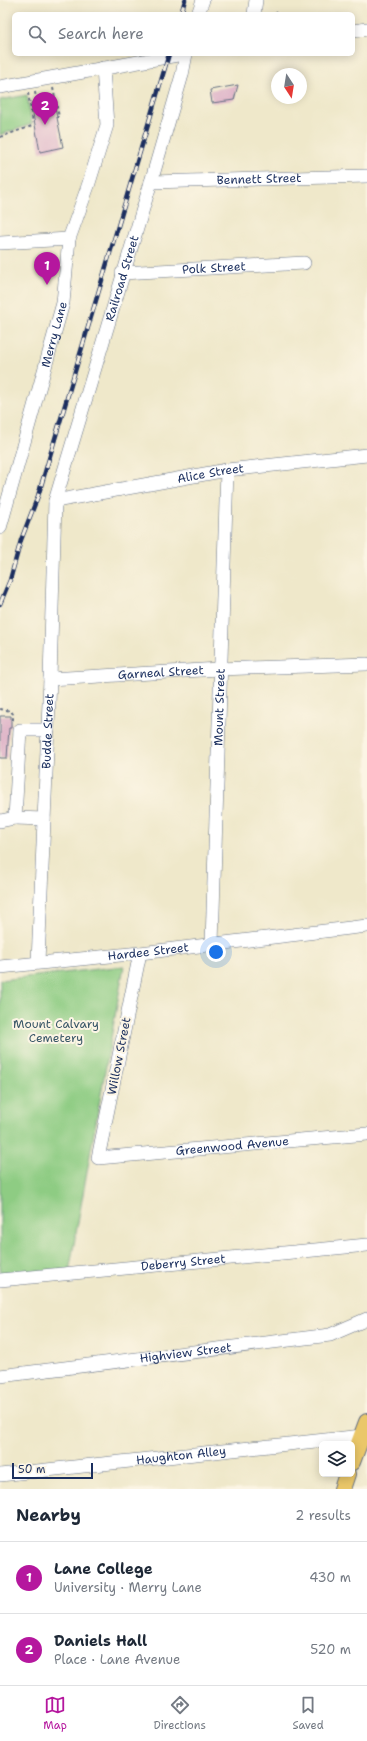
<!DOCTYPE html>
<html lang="en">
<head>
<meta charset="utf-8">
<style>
  body { margin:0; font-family:"Shantell Sans",sans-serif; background:#f2f2f3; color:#1f2937 }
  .controls { position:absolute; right:12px; bottom:12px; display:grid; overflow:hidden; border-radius:6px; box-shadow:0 2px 10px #0003 }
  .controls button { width:36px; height:36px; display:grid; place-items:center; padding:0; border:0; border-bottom:1px solid #e0e1e3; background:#fff; color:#1f2937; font:20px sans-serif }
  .compass { position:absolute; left:271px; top:68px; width:36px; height:36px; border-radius:50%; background:#fff; box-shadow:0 2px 10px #0003; rotate:168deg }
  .scale { position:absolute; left:12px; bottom:10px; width:81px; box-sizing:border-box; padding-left:4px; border:2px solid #1b2f5e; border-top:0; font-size:11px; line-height:14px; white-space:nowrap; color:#1b2f5e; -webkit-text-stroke:3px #fcf5e5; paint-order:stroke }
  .you { position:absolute; left:216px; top:952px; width:14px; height:14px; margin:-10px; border:3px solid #fff; border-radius:50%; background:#1a73e8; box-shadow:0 0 0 6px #1a73e833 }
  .badge { display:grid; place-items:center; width:26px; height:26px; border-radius:50%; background:#b5179e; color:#fff; font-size:13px; font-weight:700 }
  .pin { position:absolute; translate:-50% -33px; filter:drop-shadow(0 1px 2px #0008) }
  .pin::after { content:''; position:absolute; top:21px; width:14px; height:12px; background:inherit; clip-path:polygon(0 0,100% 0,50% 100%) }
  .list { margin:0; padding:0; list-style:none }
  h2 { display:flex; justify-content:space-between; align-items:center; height:52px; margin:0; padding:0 16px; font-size:17px }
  h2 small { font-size:13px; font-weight:400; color:#747a83 }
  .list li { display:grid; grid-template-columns:26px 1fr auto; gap:12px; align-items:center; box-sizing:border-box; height:72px; padding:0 16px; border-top:1px solid #e0e1e3 }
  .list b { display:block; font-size:15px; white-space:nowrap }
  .list p { margin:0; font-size:13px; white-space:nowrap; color:#747a83 }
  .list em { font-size:13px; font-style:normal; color:#747a83 }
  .icon { flex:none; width:22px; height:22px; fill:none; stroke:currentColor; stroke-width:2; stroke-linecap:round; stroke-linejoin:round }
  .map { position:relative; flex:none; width:367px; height:1489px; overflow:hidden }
  .search { position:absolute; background:#fff; box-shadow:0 2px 10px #0003; left:12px; right:12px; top:12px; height:44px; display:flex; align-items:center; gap:10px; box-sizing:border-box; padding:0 14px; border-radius:6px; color:#747a83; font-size:15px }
  .sheet { height:196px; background:#fff }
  nav { display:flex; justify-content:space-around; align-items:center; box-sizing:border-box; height:56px; border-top:1px solid #e0e1e3; background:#fff; font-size:11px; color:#747a83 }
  nav a { display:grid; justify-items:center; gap:2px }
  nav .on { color:#b5179e }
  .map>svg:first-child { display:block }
  .green { fill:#8ecc83; stroke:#547e70 }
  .building { fill:#d9a8c3 }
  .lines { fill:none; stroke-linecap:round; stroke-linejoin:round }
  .minor-casing { stroke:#657084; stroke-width:14 }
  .major-casing { stroke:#657084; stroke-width:18 }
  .path { stroke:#657084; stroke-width:2; stroke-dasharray:3 3; stroke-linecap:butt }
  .minor { stroke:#fff; stroke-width:13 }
  .major { stroke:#eac769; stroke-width:16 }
  .rail-casing { stroke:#1b2f5e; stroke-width:4.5 }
  .rail { stroke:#fcf5e5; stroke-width:3; stroke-dasharray:9; stroke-linecap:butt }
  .labels { text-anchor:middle; stroke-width:4; stroke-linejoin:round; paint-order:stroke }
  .street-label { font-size:12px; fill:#1b2f5e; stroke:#fcf5e5 }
  .park-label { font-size:12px; fill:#385667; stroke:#fcf5e5 }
</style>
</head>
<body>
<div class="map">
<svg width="367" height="1489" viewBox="0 0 367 1489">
  <rect width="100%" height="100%" fill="#fcf5e5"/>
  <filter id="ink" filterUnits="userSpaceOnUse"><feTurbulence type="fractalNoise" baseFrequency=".025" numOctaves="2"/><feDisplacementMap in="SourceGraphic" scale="8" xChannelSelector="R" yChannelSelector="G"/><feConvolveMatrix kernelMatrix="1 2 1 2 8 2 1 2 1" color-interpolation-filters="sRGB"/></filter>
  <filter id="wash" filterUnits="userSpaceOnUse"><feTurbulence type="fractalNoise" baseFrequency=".012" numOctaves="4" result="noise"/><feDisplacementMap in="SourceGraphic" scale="16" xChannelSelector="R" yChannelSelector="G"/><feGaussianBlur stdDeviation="0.9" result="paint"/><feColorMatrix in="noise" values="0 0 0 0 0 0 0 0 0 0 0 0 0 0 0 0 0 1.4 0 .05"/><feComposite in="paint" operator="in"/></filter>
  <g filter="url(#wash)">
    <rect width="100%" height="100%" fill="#efe8ca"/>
    <path class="green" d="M27 95 32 124 0 135V100Z
      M124 966 69 1272 0 1279V980Z"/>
    <g id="blocks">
      <path class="building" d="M238 85 234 100 212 103 210 90Z
        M53 98 63 147 40 152 31 103Z
        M0 716H11V728H9L7 758H0Z"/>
    </g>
  </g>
  <g filter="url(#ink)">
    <use href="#blocks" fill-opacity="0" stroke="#657084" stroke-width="1"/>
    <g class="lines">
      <g class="minor-casing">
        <g id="minor">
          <path d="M198 14 203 0"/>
          <path d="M254 14 256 0"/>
          <path d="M353 31 367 29"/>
          <path d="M0 87 183 54"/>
          <path id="s1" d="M151 182 367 176"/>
          <path d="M0 243 69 239"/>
          <path id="s2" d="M122 273 304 263"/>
          <path id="s3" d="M55 501 227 470 367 455"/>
          <path id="s4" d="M0 528 63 303 69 239 88 186 107 125 103 68"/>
          <path id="s5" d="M50 679 219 669 367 664"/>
          <path d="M44 819 15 818 20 730H48"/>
          <path d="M0 821 15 818"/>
          <path id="s6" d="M212 943 227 470"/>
          <path id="s7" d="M140 953 98 1158 367 1134"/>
          <path id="s8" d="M38 962 50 679 55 501 151 182 182 75 186 54"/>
          <path id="s9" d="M0 967 140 953 367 926"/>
          <path id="s10" d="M0 1280 367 1245"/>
          <path id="s11" d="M0 1376 330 1335 367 1319"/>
          <path id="s12" d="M0 1475 362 1436"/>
        </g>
      </g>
      <g class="major-casing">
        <path id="major" d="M352 1462 367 1422
          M342 1489 347 1474"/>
      </g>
      <path class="path" d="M276 12 277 14
        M53 88 59 117H57
        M35 92 36 99
        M28 93 33 123
        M0 137 32 126
        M0 709 11 711 13 714V721"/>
      <use href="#minor" class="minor"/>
      <use href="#major" class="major"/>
      <g class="rail-casing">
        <path id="rail" d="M181 14 185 0
          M0 604 10 580 21 540 38 496 169 54"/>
      </g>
      <use href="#rail" class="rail"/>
    </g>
  </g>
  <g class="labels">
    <g class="street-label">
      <text dy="4" stroke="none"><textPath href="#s1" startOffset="108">Bennett Street</textPath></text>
      <text dy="4" stroke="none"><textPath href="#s2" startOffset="92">Polk Street</textPath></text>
      <text dy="4" stroke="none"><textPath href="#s8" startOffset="694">Railroad Street</textPath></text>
      <text dy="4" stroke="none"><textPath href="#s4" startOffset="201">Merry Lane</textPath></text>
      <text dy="4" stroke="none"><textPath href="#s3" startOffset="158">Alice Street</textPath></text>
      <text dy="4" stroke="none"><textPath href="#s5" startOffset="111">Garneal Street</textPath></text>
      <text dy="4" stroke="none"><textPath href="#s6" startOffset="236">Mount Street</textPath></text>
      <text dy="4" stroke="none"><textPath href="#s8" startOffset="231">Budde Street</textPath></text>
      <text dy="4" stroke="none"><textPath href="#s9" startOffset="149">Hardee Street</textPath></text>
      <text transform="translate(119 1056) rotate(-79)" y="4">Willow Street</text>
      <text dy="4" stroke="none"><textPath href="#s7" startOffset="344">Greenwood Avenue</textPath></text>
      <text dy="4" stroke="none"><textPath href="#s10" startOffset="184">Deberry Street</textPath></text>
      <text dy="4" stroke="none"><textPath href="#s11" startOffset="187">Highview Street</textPath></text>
      <text dy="4" stroke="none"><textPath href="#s12" startOffset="182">Haughton Alley</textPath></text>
    </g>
    <g class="park-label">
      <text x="56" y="1028">Mount Calvary<tspan x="56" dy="14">Cemetery</tspan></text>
    </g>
  </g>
</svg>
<div class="controls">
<button><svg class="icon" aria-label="layers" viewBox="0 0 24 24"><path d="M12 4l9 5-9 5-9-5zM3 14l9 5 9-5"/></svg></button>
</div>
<svg class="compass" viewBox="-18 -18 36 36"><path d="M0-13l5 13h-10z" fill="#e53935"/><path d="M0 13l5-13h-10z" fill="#747a83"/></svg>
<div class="scale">50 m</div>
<div class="you"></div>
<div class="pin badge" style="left:47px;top:285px">1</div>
<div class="pin badge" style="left:45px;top:125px">2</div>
<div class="search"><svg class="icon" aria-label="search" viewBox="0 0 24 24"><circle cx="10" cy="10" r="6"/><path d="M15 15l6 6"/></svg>Search here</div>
</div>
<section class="sheet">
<h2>Nearby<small>2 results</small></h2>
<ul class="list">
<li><span class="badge">1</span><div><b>Lane College</b><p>University · Merry Lane</p></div><em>430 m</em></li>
<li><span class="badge">2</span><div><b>Daniels Hall</b><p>Place · Lane Avenue</p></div><em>520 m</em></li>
</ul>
</section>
<nav>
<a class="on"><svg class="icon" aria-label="map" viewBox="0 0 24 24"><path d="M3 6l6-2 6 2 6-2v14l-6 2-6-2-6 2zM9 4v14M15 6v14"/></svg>Map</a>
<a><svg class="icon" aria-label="directions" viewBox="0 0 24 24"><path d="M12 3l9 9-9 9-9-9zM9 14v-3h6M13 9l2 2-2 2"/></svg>Directions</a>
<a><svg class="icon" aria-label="saved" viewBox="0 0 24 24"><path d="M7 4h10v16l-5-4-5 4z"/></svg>Saved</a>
</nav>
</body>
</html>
